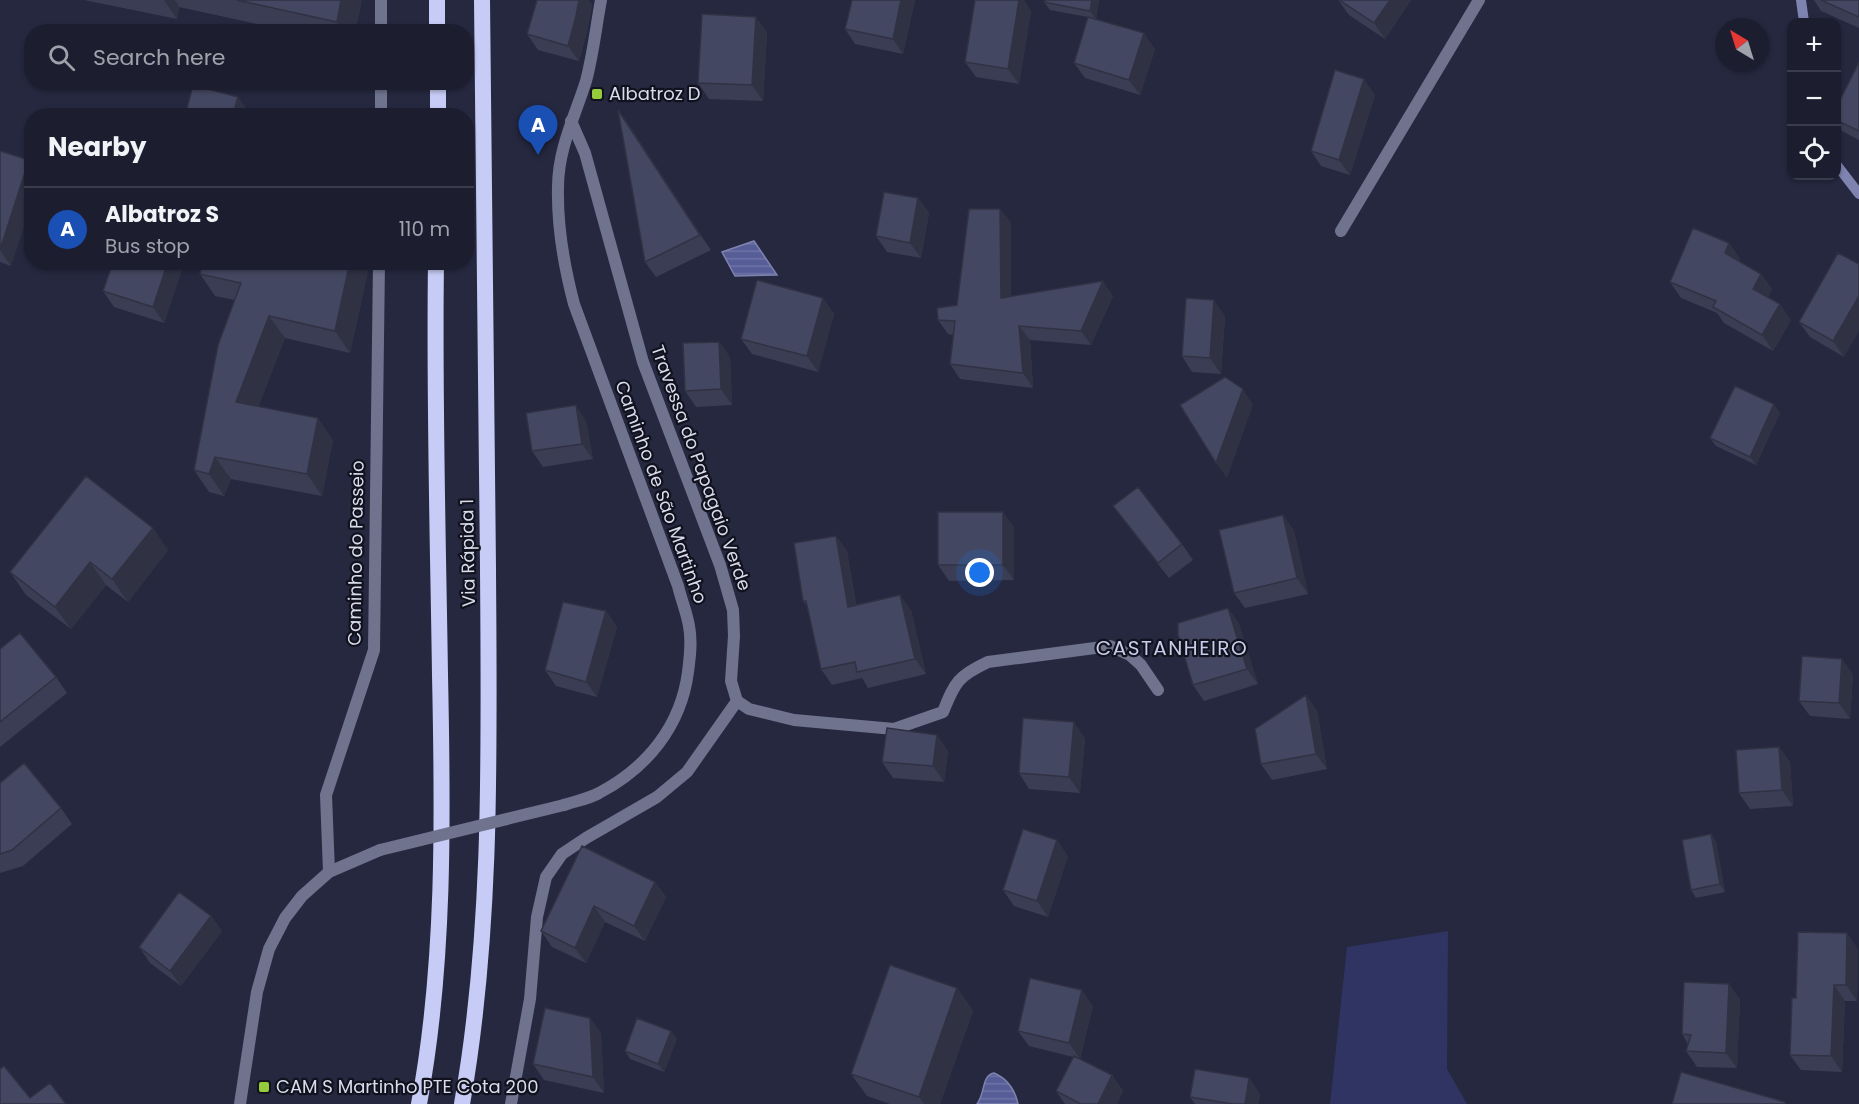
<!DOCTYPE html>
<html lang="en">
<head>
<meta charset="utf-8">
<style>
  body { margin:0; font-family:Poppins,sans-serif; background:#292b3c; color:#f1f3f6 }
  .controls { position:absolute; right:18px; top:18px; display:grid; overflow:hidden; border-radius:12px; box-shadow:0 2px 4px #0004 }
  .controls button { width:54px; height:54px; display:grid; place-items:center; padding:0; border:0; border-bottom:2px solid #3a3c4c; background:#1c1e30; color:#f1f3f6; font:30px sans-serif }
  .compass { position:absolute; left:1715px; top:18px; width:54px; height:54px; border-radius:50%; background:#1c1e30; box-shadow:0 2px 4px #0004; rotate:322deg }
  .you { position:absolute; left:980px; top:573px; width:21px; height:21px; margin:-15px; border:4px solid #fff; border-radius:50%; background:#1a73e8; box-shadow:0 0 0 9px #1a73e833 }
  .badge { display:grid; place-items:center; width:39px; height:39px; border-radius:50%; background:#0b8043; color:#fff; font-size:20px; font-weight:700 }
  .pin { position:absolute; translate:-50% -50px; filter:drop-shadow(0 2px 3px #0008) }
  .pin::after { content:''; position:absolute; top:32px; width:21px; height:18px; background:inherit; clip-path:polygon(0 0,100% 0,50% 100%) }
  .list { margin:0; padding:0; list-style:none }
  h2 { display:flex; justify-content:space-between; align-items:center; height:78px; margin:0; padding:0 24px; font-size:26px }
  h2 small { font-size:20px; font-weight:400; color:#a0a2ab }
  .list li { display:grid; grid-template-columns:39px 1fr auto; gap:18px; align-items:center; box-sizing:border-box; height:84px; padding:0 24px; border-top:2px solid #3a3c4c }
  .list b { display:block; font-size:22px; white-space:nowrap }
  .list p { margin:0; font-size:20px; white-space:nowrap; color:#a0a2ab }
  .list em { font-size:20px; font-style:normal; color:#a0a2ab }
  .icon { flex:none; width:33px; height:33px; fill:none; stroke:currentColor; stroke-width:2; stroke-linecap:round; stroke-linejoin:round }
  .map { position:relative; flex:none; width:1859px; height:1104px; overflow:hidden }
  .search { position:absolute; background:#1c1e30; box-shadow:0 2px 4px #0004; left:24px; top:24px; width:450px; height:66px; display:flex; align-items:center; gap:15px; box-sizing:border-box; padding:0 21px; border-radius:24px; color:#a0a2ab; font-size:22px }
  .panel { position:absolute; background:#1c1e30; box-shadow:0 2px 4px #0004; left:24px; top:108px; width:450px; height:162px; border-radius:24px }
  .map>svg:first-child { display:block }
  .green { fill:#303462 }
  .water { fill:url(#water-rules); stroke:#7e83b0; stroke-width:1.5 }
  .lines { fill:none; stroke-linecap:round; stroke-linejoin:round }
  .stream { stroke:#7e83b0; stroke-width:10 }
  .minor { stroke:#6f738e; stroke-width:12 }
  .tertiary { stroke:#6f738e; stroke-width:12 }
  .trunk { stroke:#c6ccf5; stroke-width:16 }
  .tertiary-bridge { stroke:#6f738e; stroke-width:12 }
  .wall { fill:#3a3d53 }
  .shaded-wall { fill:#303244 }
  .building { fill:#444761; stroke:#303244; stroke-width:1.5 }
  .poi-dot { fill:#95cc3b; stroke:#11121d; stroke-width:2 }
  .labels { text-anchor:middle; stroke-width:4.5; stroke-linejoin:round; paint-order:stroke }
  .poi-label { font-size:18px; fill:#d9dcec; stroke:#11121d; text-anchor:start }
  .street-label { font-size:18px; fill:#d9dcec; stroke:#11121d }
  .neighbourhood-label { font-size:20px; letter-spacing:1.5px; fill:#c7ccea; stroke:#11121d }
</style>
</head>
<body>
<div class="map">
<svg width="1859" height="1104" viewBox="0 0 1859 1104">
  <defs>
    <pattern id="water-rules" width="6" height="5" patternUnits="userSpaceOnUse" patternTransform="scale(1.5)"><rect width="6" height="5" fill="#575d97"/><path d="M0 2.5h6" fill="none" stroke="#6f74a6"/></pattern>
  </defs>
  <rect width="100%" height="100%" fill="#262840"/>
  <path class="green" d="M1448 931 1447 1069 1467 1104H1330L1347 947Z"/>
  <path class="water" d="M754 241 777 275 735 276 722 252Z
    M994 1073C1008 1079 1015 1090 1018 1104H977C986 1092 981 1076 994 1073Z"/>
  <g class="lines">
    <path class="stream" d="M1801 0 1804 22
      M1836 164 1859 194"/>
    <path class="minor" d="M381 0V32
      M381 116V82
      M571 121 585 153 643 362 720 565 733 610 734 636 731 681 737 701
      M1341 231 1479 0
      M737 701 749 709 794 720 894 729 943 712C955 682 958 676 988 662L1110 646 1130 655 1141 665 1158 690
      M329 872 326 795 374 650 379 262
      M511 1104 530 999 537 917 546 877 562 854 586 838 657 797 687 772 737 701"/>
    <path class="tertiary" d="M564 805C575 801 589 799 599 793 647 768 681 726 688 672 690 657 692 641 689 626 687 613 681 599 678 586L574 304C564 266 557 226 558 187 558 149 575 116 586 81 593 55 596 27 601 0
      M240 1104 257 992 269 949 285 918 302 896 329 872 380 850"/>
    <path class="trunk" d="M437 0V32
      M438 116V82
      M419 1104C445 966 443 815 440 675 438 537 434 400 436 262
      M462 1104C493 929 489 744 488 567 486 378 484 189 482 0"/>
    <path class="tertiary-bridge" d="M380 850 564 805"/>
  </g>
  <path class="wall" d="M84 0H362L355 32H294L179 7 177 19Z
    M537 0H588L592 5 587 32 579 61 538 50 527 34Z
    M852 0H915L903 54 855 44 845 29Z
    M1045 0H1099L1096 19 1155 49 1140 95 1085 78 1074 63 1088 17 1050 10 1044 2Z
    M1338 0H1411L1385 39 1349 15Z
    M1814 0H1859V28L1821 11Z
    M1031 11 1019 84 976 77 965 62Z
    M767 32 763 101 709 99 698 83Z
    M1859 62V140L1842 131 1836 124V108Z
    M1375 95 1350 175 1321 166 1311 151Z
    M629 125 711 250 656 277 645 262Z
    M0 151 11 266 0 262Z
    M918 198 929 213 921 258 887 252 876 236Z
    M1000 209 1011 223V296H1113L1091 345 1030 340 1033 388 960 379 950 364 953 335 948 334 938 320 957 305Z
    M1729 243 1740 259 1739 261 1761 274 1772 289 1768 297 1791 320 1773 351 1724 323 1717 313 1681 298 1670 282Z
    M1838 253 1844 357 1810 337 1799 322Z
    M202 262H370L350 353 285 338 258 406 333 440 322 496 231 479 224 496 209 492 194 470 235 300 215 296 200 274Z
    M183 266 164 323 114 307 103 291Z
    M823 298 834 314 818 372 752 354 741 339Z
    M1225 316 1221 374 1192 372 1182 356Z
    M719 342 730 357 732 405 696 407 685 391Z
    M1780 413 1756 465 1716 446 1710 438Z
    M586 421 593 459 543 467 532 451Z
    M1113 506 1182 544 1193 560 1169 578 1124 521Z
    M1283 515 1294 531 1308 594 1245 608 1234 593Z
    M1014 527V580L949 581 938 565Z
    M836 536 847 551 856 605 911 610 926 674 868 688 862 678 832 685 821 669 807 606 803 601Z
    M168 550 128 602 106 585 71 629 26 595 10 572Z
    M1228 608 1239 624 1258 684 1204 701 1193 685Z
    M606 611 617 627 597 697 556 686 545 670Z
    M0 649 56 677 67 693 0 747Z
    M1853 674 1850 719 1810 716 1799 701Z
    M1306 695 1317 711 1327 769 1272 780 1261 764Z
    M1085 738 1080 793 1029 789 1019 773Z
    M1779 747 1790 762 1793 806 1750 809 1739 793Z
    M948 751 944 782 893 778 882 762Z
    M0 783 61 808 72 824 23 866 0 873Z
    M1711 834 1716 842 1725 892 1696 898 1691 890Z
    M582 846 655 882 666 897 645 941 605 922 586 963 552 947 541 931Z
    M1068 856 1048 917 1014 906 1003 890Z
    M211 916 222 931 181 986 150 963 139 947Z
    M1858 949 1857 1001H1845L1842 1072 1801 1070 1790 1055 1796 998Z
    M957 988 973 1011 940 1104H890L867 1096 851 1074Z
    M1740 999 1737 1068 1697 1067 1686 1051 1688 1044 1682 1034Z
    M1093 1006 1080 1059 1112 1075 1123 1091 1117 1104H1065L1056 1091 1073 1057 1029 1046 1018 1031Z
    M590 1018 601 1033 604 1093 544 1080 533 1064Z
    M671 1031 677 1039 664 1072 630 1059 625 1051Z
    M1249 1078 1260 1094 1258 1104H1195L1190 1097Z"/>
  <path class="shaded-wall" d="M164 0H175L179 7 177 19Z
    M341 0H362L355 32H343L337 22Z
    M579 0H588L592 5 587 32 579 61 568 46Z
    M901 0H915L903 54 893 39Z
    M1019 0H1024L1031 11 1019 84 1008 69Z
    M1092 0H1099L1096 19 1090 11Z
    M1390 0H1411L1385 39 1374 23Z
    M756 17 767 32 763 101 752 85Z
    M1144 33 1155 49 1140 95 1129 80Z
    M1364 79 1375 95 1350 175 1339 160Z
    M238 97 252 116 234 111Z
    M618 110 629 125 711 250 700 235Z
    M29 160 32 164V203L11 266 0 250Z
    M918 198 929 213 921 258 910 243Z
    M1000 209 1011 223V312L1001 298Z
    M1729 243 1740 259 1736 269 1725 253Z
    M168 262H180L183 266 164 323 153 307Z
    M350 262H370L350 353 335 331Z
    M1761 274 1772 289 1764 305 1753 289Z
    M1103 281 1113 296 1091 345 1081 331Z
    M1859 296V331L1844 357 1833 341Z
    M823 298 834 314 818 372 807 356Z
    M1214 300 1225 316 1221 374 1210 358Z
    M1780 304 1791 320 1773 351 1762 335Z
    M269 316 285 338 252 424 236 402Z
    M1019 326 1030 340 1033 388 1023 373Z
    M719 342 730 357 732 405 721 389Z
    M1243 389 1253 405 1227 478 1216 463Z
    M1774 404 1780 413 1756 465 1750 457Z
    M576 405 586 421 593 459 582 444Z
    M318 418 333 440 322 496 307 474Z
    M215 457 231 479 224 496 209 474Z
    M1003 512 1014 527V580L1003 565Z
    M1283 515 1294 531 1308 594 1297 578Z
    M153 528 168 550 128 602 112 579Z
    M836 536 847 551 858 623 848 607Z
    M90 562 106 585 71 629 55 607Z
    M900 595 911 610 926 674 915 659Z
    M1228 608 1239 624 1258 684 1247 669Z
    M606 611 617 627 597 697 586 682Z
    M1842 659 1853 674 1850 719 1839 703Z
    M1306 695 1317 711 1327 769 1316 754Z
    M1074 722 1085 738 1080 793 1069 777Z
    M937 735 948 751 944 782 933 766Z
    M1779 747 1790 762 1793 806 1782 790Z
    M1711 834 1716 842 1725 892 1720 884Z
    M1057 840 1068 856 1048 917 1037 901Z
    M655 882 666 897 645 941 634 926Z
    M594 906 605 922 586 963 575 948Z
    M211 916 222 931 181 986 170 971Z
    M1847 933 1858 949 1857 1001 1846 985Z
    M1729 984 1740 999 1737 1068 1726 1053Z
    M1834 985 1845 1001 1842 1072 1831 1056Z
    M957 988 973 1011 940 1104H924L919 1097Z
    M1082 990 1093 1006 1080 1059 1069 1043Z
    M590 1018 601 1033 604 1093 593 1077Z
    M671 1031 677 1039 664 1072 658 1064Z
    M1112 1075 1123 1091 1117 1104H1098Z
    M1249 1078 1260 1094 1258 1104H1245Z"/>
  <path class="building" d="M237 0H341L337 22Z
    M537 0H579L576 16 568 46 527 34Z
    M852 0H901L893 39 845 29Z
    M975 0H1019L1008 69 965 62Z
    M1045 0H1092L1090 11 1044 2Z
    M1339 0H1390L1374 23Z
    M1821 0H1859V17Z
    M702 14 756 17 752 85 698 83Z
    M1088 17 1144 33 1129 80 1074 63Z
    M1859 62V131L1836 120V108Z
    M1335 70 1364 79 1339 160 1311 151Z
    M193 85 238 97 234 111 251 116H185Z
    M618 110 700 235 645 262Z
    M0 151 29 160 0 250Z
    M884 192 918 198 910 243 876 236Z
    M969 209H1000L1001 298 1103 281 1081 331 1019 326 1023 373 950 364 955 321 938 320 937 308 957 305Z
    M1693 228 1729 243 1725 253 1761 274 1753 289 1780 304 1762 335 1713 307 1716 301 1670 282Z
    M1838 253 1859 264V296L1833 341 1799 322Z
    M113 262H168L153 307 103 291Z
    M202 262H350L335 331 269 316 236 402 318 418 307 474 215 457 209 474 194 470 218 345 241 283 200 274Z
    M757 280 823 298 807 356 741 339Z
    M1186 298 1214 300 1210 358 1182 356Z
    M719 342 721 389 685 391 683 343Z
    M1225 377 1243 389 1216 463 1180 405Z
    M1735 386 1774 404 1750 457 1710 438Z
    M576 405 582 444 532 451 526 413Z
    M86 476 153 528 112 579 90 562 55 607 10 572Z
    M1138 487 1182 544 1158 563 1113 506Z
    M938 512H1003V565H938Z
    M1283 515 1297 578 1234 593 1219 530Z
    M836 536 848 607 900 595 915 659 857 672 855 662 821 669 806 601H803L794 543Z
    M563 602 606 611 586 682 545 670Z
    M1228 608 1247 669 1193 685 1178 635V623Z
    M20 633 56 677 0 722V649Z
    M1802 656 1842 659 1839 703 1799 701Z
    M1306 695 1316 754 1261 764 1255 729Z
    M1023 718 1074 722 1069 777 1019 773Z
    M887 728 937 735 933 766 882 762Z
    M1779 747 1782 790 1739 793 1736 750Z
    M24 763 61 808 12 850 0 854V783Z
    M1023 829 1057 840 1037 901 1003 890Z
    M1711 834 1720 884 1691 890 1682 840Z
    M582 846 655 882 634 926 594 906 575 948 541 931Z
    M179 892 211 916 170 971 139 947Z
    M1798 932 1847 933 1846 985H1834L1831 1056 1790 1055 1792 998H1796Z
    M890 965 957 988 919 1097 851 1074Z
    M1030 978 1082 990 1069 1043 1018 1031Z
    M1684 982 1729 984 1726 1053 1686 1051 1691 1035 1682 1034Z
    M545 1008 590 1018 593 1077 533 1064Z
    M637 1018 671 1031 658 1064 625 1051Z
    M1074 1056 1112 1075 1098 1104H1081L1056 1091Z
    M4 1066 30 1098 50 1083 66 1104H0V1069Z
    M1195 1069 1249 1078 1245 1104H1233L1190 1097Z
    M1681 1072 1785 1102V1104H1672Z"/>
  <g class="poi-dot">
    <rect x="591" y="88" width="12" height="12" rx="3"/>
    <rect x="258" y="1081" width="12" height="12" rx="3"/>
  </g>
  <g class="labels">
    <g class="poi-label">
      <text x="609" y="100">Albatroz D</text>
      <text x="276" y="1093">CAM S Martinho PTE Cota 200</text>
    </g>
    <g class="street-label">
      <text transform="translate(701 468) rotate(70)" y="6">Travessa do Papagaio Verde</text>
      <text transform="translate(661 492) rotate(70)" y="6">Caminho de São Martinho</text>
      <text transform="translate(356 553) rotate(-89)" y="6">Caminho do Passeio</text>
      <text transform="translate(468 553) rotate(-91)" y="6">Via Rápida 1</text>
    </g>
    <g class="neighbourhood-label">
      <text x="1172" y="655">CASTANHEIRO</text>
    </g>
  </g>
</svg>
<div class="controls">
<button>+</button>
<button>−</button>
<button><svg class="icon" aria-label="locate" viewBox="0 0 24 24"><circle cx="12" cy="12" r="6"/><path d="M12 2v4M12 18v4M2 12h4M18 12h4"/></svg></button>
</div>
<svg class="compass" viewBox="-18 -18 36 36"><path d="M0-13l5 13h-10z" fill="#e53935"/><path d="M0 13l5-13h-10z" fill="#a0a2ab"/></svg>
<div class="you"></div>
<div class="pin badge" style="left:538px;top:155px;background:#1a4fb4">A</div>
<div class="search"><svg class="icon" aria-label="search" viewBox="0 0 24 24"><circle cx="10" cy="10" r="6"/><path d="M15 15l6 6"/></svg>Search here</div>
<section class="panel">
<h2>Nearby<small></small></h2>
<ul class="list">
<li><span class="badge" style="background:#1a4fb4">A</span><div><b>Albatroz S</b><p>Bus stop</p></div><em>110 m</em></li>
</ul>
</section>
</div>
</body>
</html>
